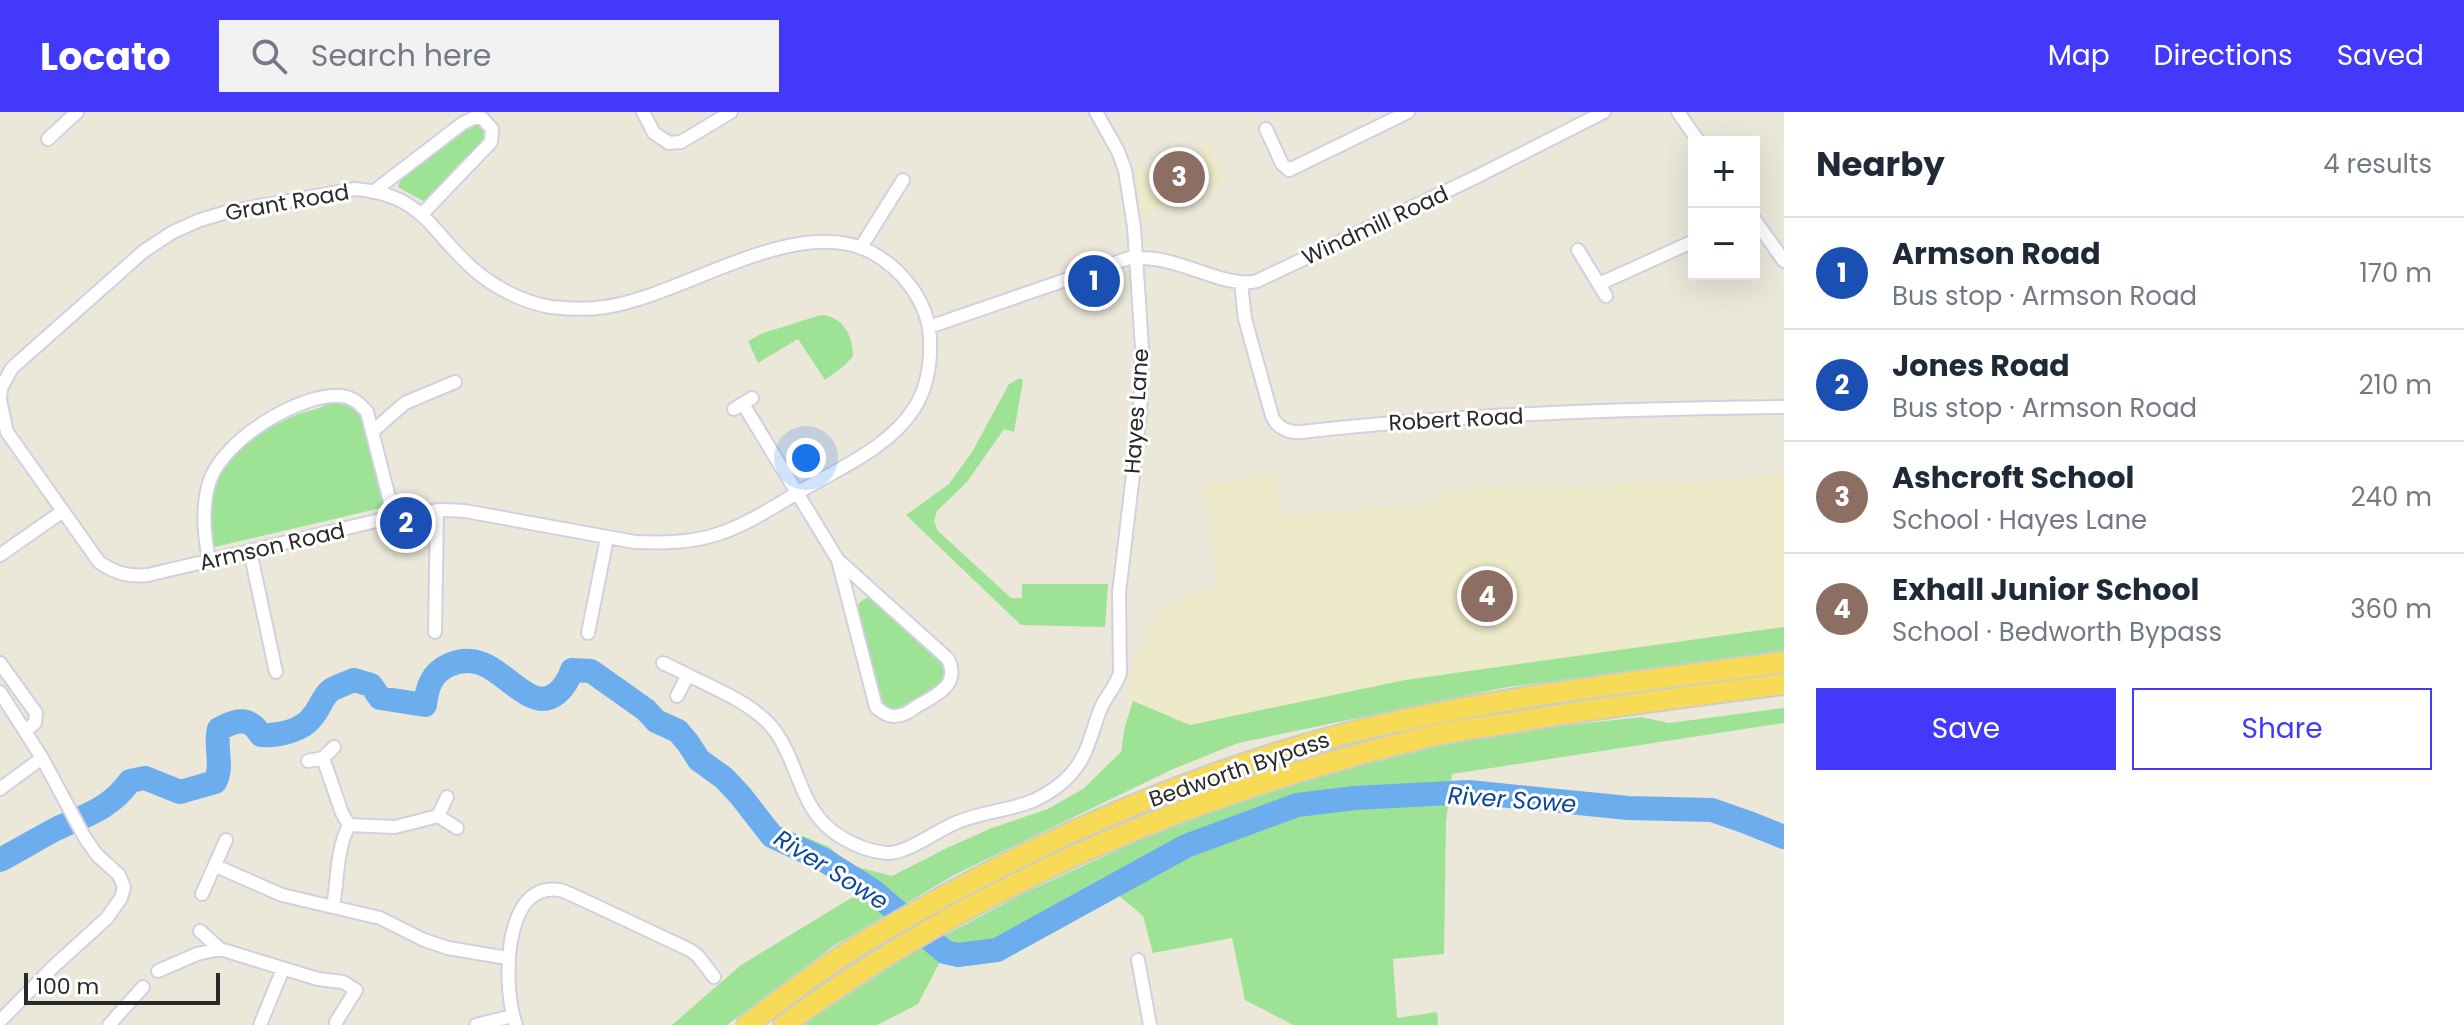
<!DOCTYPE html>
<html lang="en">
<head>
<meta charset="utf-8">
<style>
  body { margin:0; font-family:Poppins,sans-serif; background:#f2f2f3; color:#1f2937 }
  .controls { position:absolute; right:24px; top:24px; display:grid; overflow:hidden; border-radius:0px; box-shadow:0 8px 32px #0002 }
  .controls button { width:72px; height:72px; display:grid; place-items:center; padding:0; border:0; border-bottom:2px solid #e0e1e3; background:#fff; color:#1f2937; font:40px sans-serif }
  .scale { position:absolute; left:24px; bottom:20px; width:196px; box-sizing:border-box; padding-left:8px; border:4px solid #292929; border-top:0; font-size:22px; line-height:28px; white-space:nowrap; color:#292929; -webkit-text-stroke:6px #fff; paint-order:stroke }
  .you { position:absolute; left:806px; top:346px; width:28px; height:28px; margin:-20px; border:6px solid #fff; border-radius:50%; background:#1a73e8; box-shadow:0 0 0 12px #1a73e833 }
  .badge { display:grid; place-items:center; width:52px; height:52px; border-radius:50%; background:#4239fa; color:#fff; font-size:26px; font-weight:700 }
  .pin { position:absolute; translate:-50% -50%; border:4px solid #fff; box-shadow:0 2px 8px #0006 }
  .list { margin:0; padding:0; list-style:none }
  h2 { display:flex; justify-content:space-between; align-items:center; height:104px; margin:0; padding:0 32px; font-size:34px }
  h2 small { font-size:26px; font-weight:400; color:#747a83 }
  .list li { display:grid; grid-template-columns:52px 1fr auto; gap:24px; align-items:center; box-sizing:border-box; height:112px; padding:0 32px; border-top:2px solid #e0e1e3 }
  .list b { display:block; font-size:30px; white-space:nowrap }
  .list p { margin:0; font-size:26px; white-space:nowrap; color:#747a83 }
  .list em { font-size:26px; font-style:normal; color:#747a83 }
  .actions { display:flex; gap:16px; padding:24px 32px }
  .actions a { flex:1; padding:18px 0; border:2px solid #4239fa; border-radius:0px; text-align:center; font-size:28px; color:#4239fa }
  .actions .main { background:#4239fa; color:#fff }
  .icon { flex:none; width:44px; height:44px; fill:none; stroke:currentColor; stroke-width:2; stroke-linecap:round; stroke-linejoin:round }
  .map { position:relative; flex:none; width:1784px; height:913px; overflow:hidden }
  header { display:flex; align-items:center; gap:48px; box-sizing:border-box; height:112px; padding:0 40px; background:#4239fa; color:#fff }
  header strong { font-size:38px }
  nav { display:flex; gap:44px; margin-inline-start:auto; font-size:28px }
  .search { width:560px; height:72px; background:#f2f2f3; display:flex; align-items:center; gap:20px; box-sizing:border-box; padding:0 28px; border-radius:0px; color:#747a83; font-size:30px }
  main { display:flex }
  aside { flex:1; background:#fff }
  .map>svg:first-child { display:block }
  .education { fill:#edeac9 }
  .green { fill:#9ee296 }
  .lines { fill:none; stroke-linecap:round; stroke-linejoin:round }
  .river { stroke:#6cadee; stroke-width:24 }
  .minor-casing { stroke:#d0d0e2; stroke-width:16 }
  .trunk-casing { stroke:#ccc; stroke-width:24 }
  .minor { stroke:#fff; stroke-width:12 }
  .trunk { stroke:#f7da56; stroke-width:20 }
  .labels { text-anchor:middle; stroke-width:6; stroke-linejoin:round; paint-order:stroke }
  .street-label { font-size:22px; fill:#292929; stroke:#fff }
  .water-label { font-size:24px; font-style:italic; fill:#0d4799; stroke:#fff }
</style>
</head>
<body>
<header>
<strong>Locato</strong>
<div class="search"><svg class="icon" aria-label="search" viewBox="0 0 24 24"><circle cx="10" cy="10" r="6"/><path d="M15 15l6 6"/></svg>Search here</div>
<nav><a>Map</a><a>Directions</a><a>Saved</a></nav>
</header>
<main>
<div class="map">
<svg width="1784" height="913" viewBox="0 0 1784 913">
  <rect width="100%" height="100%" fill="#ebe8da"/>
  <path class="education" d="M1210 31 1225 72 1139 105 1135 56H1157Z
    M1275 360 1282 403 1437 392 1436 378 1714 369 1784 362V515L1405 568 1190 613 1129 587 1130 558 1161 494 1218 474 1204 374Z"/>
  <path class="green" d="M472 13 479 14 483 18 484 28 427 88 425 90 398 75 401 66Z
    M821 203C843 204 853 224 853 244L845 253 825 268 798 227 758 251 748 229 763 221Z
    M1020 266 1023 268 1014 320 1004 317 967 370 937 399 934 409 938 419 1011 486H1022V472H1108L1105 515 1021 513 906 403 949 372 972 340 1009 272Z
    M341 289C352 291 360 298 365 308L385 389 381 396 215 435C208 422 209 406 210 392 214 350 262 316 299 302 309 298 320 298 328 291Z
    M866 486 873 487 937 544C956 567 938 576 918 587 908 593 901 599 888 596L878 584 857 498 859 491Z
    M1784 515V539L1502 576 1238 631 1171 658 954 763 832 835 727 913H672L741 853 856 783C836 751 811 747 778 736L777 721 787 719 808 726 829 735 850 753 892 764 949 735 992 716 1048 697 1083 677 1121 640 1125 614 1133 589 1190 613 1405 568Z
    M1784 596V611L1452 662 1446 710 1444 842 1393 847 1397 906 1437 900 1438 913H1293L1245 888 1232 826 1153 841 1143 804 1110 776 997 838 958 843 945 840 918 892 877 913H802L910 842 1024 781 1168 715 1263 679 1464 625 1641 605 1669 611Z"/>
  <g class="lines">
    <path class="river" d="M0 748C19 738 37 727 56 717 86 703 110 697 130 669L145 666 180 680 215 670C224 655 214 634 219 617 228 612 242 605 252 613 256 615 258 620 261 623 278 624 303 619 313 604 320 596 322 585 331 578 338 574 347 571 354 568L371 573 380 586 425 593C427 576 431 561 449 553 485 537 504 571 531 584 552 594 566 575 572 558L591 559 646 598 656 609 678 619 688 631 699 648 724 666 740 683 772 724 824 748 873 779 945 840 958 843 997 838 1186 734 1297 693 1355 686 1469 680 1628 696 1712 698 1749 711 1784 725"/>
    <g class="minor-casing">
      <path id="minor" d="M643 0 654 21 669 31 681 30 731 0
        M1678 0 1699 30
        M1266 17 1282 52 1289 58 1408 0
        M48 27 77 0
        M355 77C423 83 428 116 471 155 493 175 522 190 551 195 569 197 587 198 605 195 683 184 796 101 871 140 902 157 928 189 930 226 931 250 928 274 915 295 891 334 842 355 804 377 776 393 749 412 718 422 691 431 663 431 635 430L465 399 444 398 410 401 148 463C128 465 115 461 99 450L7 320 0 288 1 276 12 256 144 139 173 120 200 108 227 100Z
        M373 80 463 11 474 6H482L492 17 491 30 422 102
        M1754 107 1784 149
        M861 135 903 68
        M1578 138 1606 184
        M1136 147C1174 141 1225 178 1257 169L1478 64 1604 0
        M1241 171 1245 207 1272 304C1277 316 1289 321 1301 320 1461 302 1623 297 1784 295
        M1599 172 1694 129
        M929 215 1135 144
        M743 292 838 448 876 595C881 599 886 604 893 604 902 605 910 599 917 594 935 584 961 573 948 547L838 448
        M734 297 752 286
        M373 319 405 291 455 270
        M250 439 276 560
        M0 443 63 399
        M209 448C204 423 201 394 210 368 224 328 299 281 341 284 353 285 360 292 367 300L394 405
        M435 520 437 398
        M588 521 607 426
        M0 551 36 601 35 611 26 618
        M663 551 688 563 677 584
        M688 563C717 578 755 592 775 619 801 655 799 700 841 725 854 733 871 740 887 741 906 742 935 720 953 712 979 700 1009 699 1035 688 1047 682 1060 674 1070 663 1088 644 1091 621 1100 598 1105 585 1115 576 1120 561L1119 481 1140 303 1142 236 1134 115 1125 58 1118 39 1096 0
        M0 580 42 646 85 726 97 743 119 763 124 775 121 786 107 806 53 855 0 909
        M323 646 342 701 349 713C336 739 338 767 333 795
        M308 649 323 646 334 635
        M0 677 42 646
        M438 704 457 716
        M349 713 395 715 438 704 447 685
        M216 754 282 783 380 806 424 828 448 836 507 846
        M202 782 226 728
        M200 819 220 837
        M1138 848 1150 913
        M158 859 197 842 220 837 318 867 343 870 356 878 336 910
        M109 913 143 875
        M260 913 283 857
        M476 913 512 904
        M516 913C503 879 501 769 559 778 565 779 572 783 577 785L690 838 698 844 714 865"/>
    </g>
    <g class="trunk-casing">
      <path id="trunk" d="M747 913C786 884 824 854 866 829 1016 739 1178 665 1348 621 1490 585 1639 570 1784 550
        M784 913C976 771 1199 679 1431 624 1462 617 1495 614 1526 608 1612 594 1698 583 1784 572"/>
    </g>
    <use href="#minor" class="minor"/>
    <use href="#trunk" class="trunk"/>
  </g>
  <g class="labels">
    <g class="street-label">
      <text transform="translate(287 90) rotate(-10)" y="8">Grant Road</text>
      <text transform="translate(1375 113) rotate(-25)" y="8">Windmill Road</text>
      <text transform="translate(1136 299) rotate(-86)" y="8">Hayes Lane</text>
      <text transform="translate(1456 307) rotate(-3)" y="8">Robert Road</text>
      <text transform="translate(272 434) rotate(-13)" y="8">Armson Road</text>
      <text transform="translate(1239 657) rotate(-19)" y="8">Bedworth Bypass</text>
    </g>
    <g class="water-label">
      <text transform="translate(1512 688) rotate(4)" y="8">River Sowe</text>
      <text transform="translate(831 758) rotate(32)" y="8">River Sowe</text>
    </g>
  </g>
</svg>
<div class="controls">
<button>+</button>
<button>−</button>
</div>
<div class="scale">100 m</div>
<div class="you"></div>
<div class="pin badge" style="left:1094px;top:169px;background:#1a4fb4">1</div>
<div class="pin badge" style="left:406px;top:411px;background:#1a4fb4">2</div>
<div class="pin badge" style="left:1179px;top:65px;background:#8d6e63">3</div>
<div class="pin badge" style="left:1487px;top:484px;background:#8d6e63">4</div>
</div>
<aside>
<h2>Nearby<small>4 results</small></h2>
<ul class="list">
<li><span class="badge" style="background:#1a4fb4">1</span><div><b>Armson Road</b><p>Bus stop · Armson Road</p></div><em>170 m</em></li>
<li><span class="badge" style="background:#1a4fb4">2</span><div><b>Jones Road</b><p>Bus stop · Armson Road</p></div><em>210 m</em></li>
<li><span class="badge" style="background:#8d6e63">3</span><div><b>Ashcroft School</b><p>School · Hayes Lane</p></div><em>240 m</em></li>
<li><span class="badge" style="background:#8d6e63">4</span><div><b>Exhall Junior School</b><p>School · Bedworth Bypass</p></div><em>360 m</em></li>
</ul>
<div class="actions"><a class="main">Save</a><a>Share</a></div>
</aside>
</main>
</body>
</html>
